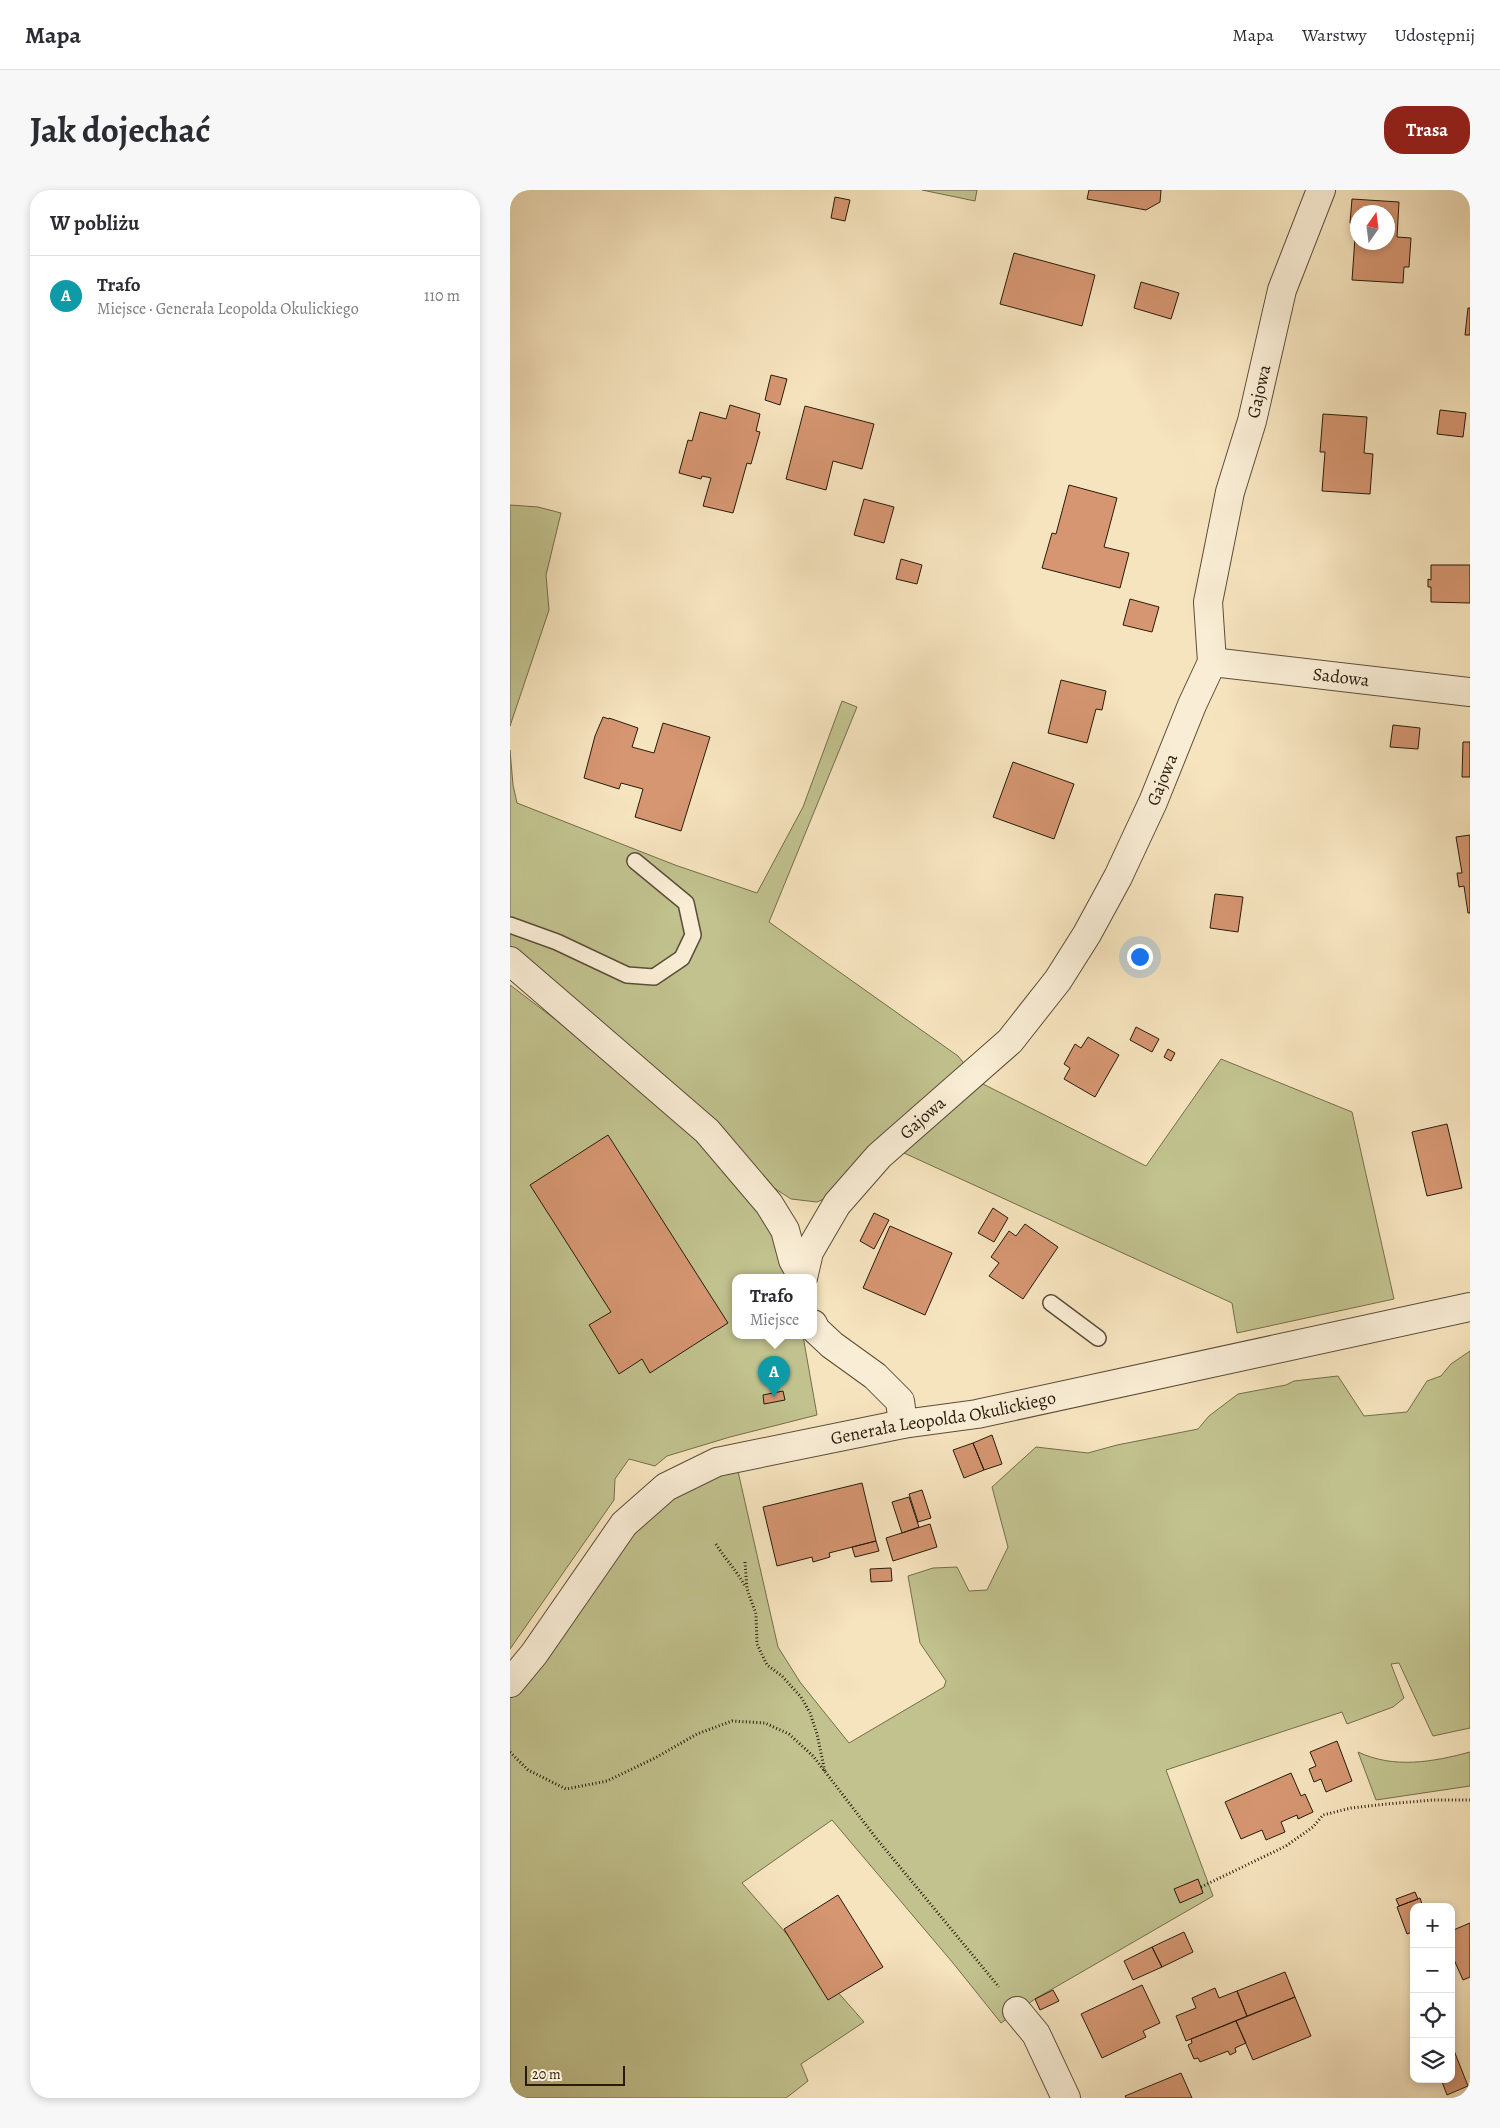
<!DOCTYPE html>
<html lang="pl">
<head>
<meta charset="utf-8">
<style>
  body { margin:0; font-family:Alegreya,serif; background:#f7f7f7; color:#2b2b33 }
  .controls { position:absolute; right:15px; bottom:15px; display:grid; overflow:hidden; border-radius:10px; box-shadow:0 2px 8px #0003 }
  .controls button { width:45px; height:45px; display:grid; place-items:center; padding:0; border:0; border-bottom:1px solid #e1e1e2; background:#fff; color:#2b2b33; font:25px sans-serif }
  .compass { position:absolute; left:840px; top:15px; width:45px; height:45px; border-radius:50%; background:#fff; box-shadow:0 2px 8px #0003; rotate:14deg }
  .scale { position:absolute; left:15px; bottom:12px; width:100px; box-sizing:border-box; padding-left:5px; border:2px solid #281b0b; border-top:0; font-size:14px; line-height:18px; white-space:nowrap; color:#281b0b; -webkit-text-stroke:4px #f9edd5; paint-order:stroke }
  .you { position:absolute; left:629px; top:766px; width:18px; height:18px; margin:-12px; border:4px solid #fff; border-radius:50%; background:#1a73e8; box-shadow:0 0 0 8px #1a73e833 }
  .badge { display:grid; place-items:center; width:32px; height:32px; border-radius:50%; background:#8f2418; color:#fff; font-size:16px; font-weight:700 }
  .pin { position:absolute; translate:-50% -41px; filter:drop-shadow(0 1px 2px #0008) }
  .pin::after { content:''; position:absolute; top:26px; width:18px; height:15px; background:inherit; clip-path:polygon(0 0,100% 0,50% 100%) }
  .popup { position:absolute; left:222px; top:1084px; width:85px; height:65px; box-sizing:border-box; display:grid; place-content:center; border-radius:10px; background:#fff; filter:drop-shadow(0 1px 4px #0005); font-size:16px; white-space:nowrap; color:#7c7c81 }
  .popup b { font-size:19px; color:#2b2b33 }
  .popup::after { content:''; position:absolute; left:50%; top:100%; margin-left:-10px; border:10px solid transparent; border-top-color:#fff }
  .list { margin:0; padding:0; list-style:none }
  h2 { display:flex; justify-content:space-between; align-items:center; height:65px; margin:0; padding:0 20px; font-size:21px }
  h2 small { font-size:16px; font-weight:400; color:#7c7c81 }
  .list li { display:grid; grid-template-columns:32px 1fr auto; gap:15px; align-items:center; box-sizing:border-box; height:80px; padding:0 20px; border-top:1px solid #e1e1e2 }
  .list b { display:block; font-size:19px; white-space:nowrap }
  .list p { margin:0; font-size:16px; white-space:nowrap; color:#7c7c81 }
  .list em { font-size:16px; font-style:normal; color:#7c7c81 }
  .icon { flex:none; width:28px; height:28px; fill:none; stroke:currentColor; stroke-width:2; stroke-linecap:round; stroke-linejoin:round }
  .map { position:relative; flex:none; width:960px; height:1908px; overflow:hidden; border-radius:20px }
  header { display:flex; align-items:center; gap:30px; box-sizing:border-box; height:70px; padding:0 25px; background:#fff; border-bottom:1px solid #e1e1e2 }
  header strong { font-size:24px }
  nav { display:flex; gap:28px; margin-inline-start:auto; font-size:18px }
  .intro { display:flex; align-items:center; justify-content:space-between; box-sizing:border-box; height:120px; padding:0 30px }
  h1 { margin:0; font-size:35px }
  .button { padding:12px 22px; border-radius:20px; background:#8f2418; color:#fff; font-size:18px; font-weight:700 }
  main { display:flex; gap:30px; padding:0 30px }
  aside { flex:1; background:#fff; border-radius:20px; box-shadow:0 2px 8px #0003 }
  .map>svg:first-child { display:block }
  .green { fill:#c1c28e; stroke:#746e4c }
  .building { fill:#d59671; stroke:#281b0b; fill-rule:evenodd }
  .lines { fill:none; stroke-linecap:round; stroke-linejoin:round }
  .lane-casing { stroke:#5c4d38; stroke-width:18 }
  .street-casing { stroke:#5c4d38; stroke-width:30 }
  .path { stroke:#281b0b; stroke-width:3; stroke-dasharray:1 2.5; stroke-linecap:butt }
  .lane { stroke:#f9edd5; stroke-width:15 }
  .street { stroke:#f9edd5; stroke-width:28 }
  .labels { text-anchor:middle; stroke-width:4.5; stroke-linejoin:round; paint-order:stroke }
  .street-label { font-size:18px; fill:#281b0b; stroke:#f9edd5 }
</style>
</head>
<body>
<header>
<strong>Mapa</strong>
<nav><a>Mapa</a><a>Warstwy</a><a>Udostępnij</a></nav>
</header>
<div class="intro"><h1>Jak dojechać</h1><a class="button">Trasa</a></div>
<main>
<aside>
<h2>W pobliżu<small></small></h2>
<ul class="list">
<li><span class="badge" style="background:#0f9aa8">A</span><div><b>Trafo</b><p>Miejsce · Generała Leopolda Okulickiego</p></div><em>110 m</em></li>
</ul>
</aside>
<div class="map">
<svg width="960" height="1908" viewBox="0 0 960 1908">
  <rect width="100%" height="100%" fill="#f6e4be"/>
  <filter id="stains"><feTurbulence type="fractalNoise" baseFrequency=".004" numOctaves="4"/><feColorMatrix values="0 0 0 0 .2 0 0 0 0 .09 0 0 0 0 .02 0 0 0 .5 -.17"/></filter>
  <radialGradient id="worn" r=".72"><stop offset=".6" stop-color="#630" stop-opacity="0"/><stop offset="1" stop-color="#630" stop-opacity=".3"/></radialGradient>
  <path class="green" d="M412 0H467L465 11Z
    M0 315 28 317 51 323 36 385 39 420 0 536Z
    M332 511 347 517 259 732 448 866 457 877 323 1005 307 1012 281 1009 258 994 0 762V560L3 595 7 613 165 675 247 703 293 617Z
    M0 795 46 830 150 918 246 1004 282 1088H225V1146H293L307 1225 220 1247 157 1266 145 1276 119 1269 105 1289 104 1310 0 1459Z
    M711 869 842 922 884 1109 727 1143 722 1113 394 963 471 893 636 976Z
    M960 1161V1538L923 1546 889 1473 881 1474 894 1508 883 1517 837 1534 832 1522 656 1580 703 1706 525 1809 491 1833 443 1773 322 1630 232 1693 354 1832 291 1874 298 1891 276 1908H0V1505L139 1318 227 1277 268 1457 290 1492 339 1553 434 1497 436 1491 410 1453 398 1386 423 1378 447 1377 459 1401 477 1400 498 1357 482 1297 526 1257 578 1263 607 1255 688 1239 699 1226 728 1204 776 1195 784 1191 828 1186 854 1226 897 1222 917 1191 931 1186 941 1174Z
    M848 1562C884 1579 923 1572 960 1562V1596L866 1610Z"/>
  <path class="building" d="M579 0H651L650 12 636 20 577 9Z
    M325 7 340 10 335 31 321 28Z
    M842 9 889 12 887 47 901 48 899 77H894L893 93 842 90 846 34 840 33ZM848 22H878V52H848Z
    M504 63 585 85 572 136 490 114Z
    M631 92 669 103 661 129 624 118Z
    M958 118H960V145H955Z
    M261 185 277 189 270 215 255 210Z
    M220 215 250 224 246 241 250 242 241 274 237 273 223 323 193 316 201 288 192 286 191 289 169 283 178 250 182 251 190 222 216 229Z
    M295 216 364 234 352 279 323 271 316 300 276 289Z
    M930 220 956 223 953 247 927 244Z
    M813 224 857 227 854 263 863 264 860 304 812 301 815 262H810Z
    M559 295 607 308 594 357 619 363 610 398 532 378 542 343 546 344Z
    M354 309 384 317 374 353 344 345Z
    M391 369 412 375 407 394 386 389Z
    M921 375H960V413L921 412V397H918V389L921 390Z
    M620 409 649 417 642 442 613 435Z
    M551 490 596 501 592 520 586 519 577 553 538 543Z
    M93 527 99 529V528L128 538 122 557 144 563 153 533 200 547 171 641 125 627 133 599 111 593 109 599 74 588 85 546Z
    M883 535 910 538 908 559 880 557Z
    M953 552H960V587H952Z
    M503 572 564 594 544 649 483 627Z
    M960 645V723H958L954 696 949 697 947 683H952L946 647Z
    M705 704 733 707 728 742 700 738Z
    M626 837 649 849 642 862 620 850Z
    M578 847 609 865 585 907 554 889 560 878 554 874 565 854 571 858Z
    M658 859 665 863 661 871 654 867Z
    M937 934 952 998 917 1006 902 942Z
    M98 945 218 1133 140 1183 132 1169 109 1184 79 1135 101 1122 20 995Z
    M483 1018 498 1028 484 1052 468 1043Z
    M364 1023 379 1030 364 1059 350 1051Z
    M515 1034 548 1057 513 1109 479 1086 489 1073 481 1067 499 1041 506 1046Z
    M380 1036 442 1063 415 1125 353 1098Z
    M273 1201 275 1210 254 1214 253 1205Z
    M482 1245 492 1274 474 1280 463 1253Z
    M463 1253 474 1280 454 1288 443 1260Z
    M352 1293 366 1351 319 1363 320 1367 303 1372 302 1367 267 1376 253 1317Z
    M412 1300 421 1328 408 1332 399 1304Z
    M399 1307 409 1337 392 1343 382 1312Z
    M420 1334 427 1357 383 1371 376 1348Z
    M366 1351 369 1361 345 1367 342 1357Z
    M381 1378 382 1391 361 1392 360 1379Z
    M827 1551 842 1591 816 1602 811 1589 804 1592 799 1579 806 1576 800 1562Z
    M781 1583 791 1606 795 1604 803 1622 788 1629 787 1625 771 1632 775 1642 756 1650 752 1640 731 1649 715 1612Z
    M688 1689 693 1703 670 1713 664 1699Z
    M905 1702 908 1709 889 1716 886 1709Z
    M328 1705 373 1777 318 1810 274 1739Z
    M910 1708 913 1717H904V1741L897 1744 887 1717Z
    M960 1733V1787L953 1790 941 1763V1741Z
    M674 1742 683 1762 652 1777 642 1757Z
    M642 1757 652 1777 623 1790 614 1771Z
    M775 1782 785 1807 737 1826 727 1801Z
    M632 1795 650 1833 633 1841 636 1847 592 1868 571 1824Z
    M705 1798 709 1808 727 1801 737 1826 676 1851 666 1826 686 1818 682 1808Z
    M543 1800 549 1811 530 1820 525 1809Z
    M785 1807 801 1846 743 1870 726 1831Z
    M726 1831 736 1853 725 1858 726 1862 720 1865 718 1861 690 1872 688 1868 684 1869 678 1855 682 1853 681 1849Z
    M943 1858 958 1896 937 1905 931 1889H941V1859Z
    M671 1883 682 1908H616L615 1906Z"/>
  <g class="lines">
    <g class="lane-casing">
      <path id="lane" d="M0 735 47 752 117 785 144 787 172 768 183 745 176 713 125 671
        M541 1113 588 1148"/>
    </g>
    <g class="street-casing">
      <g id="street">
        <path id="s1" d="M702 472 960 502"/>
        <path d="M0 771 197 941 259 1014 275 1040 283 1070 288 1079 293 1081"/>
        <path id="s2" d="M293 1088 299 1062 327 1014 369 966 500 851 548 790 577 744 608 687 643 612 682 515 702 472 698 412 720 302 742 231 772 100 811 0"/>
        <path d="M303 1134 306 1140 322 1155 365 1186 390 1211 393 1234"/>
        <path id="s3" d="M0 1493 24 1464 114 1334 156 1297 207 1272 393 1234 467 1224 960 1117"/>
        <path d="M507 1821 526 1844 556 1908"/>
      </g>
    </g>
    <path class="path" d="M206 1354C215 1369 227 1381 235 1396
      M235 1372 237 1399 246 1424 247 1454 257 1475 272 1486 291 1507 300 1523 307 1544 315 1582
      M0 1562 18 1580 56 1599 97 1591 145 1568 187 1544 222 1531 255 1533 279 1544 303 1566 366 1648 489 1797
      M691 1697 776 1656 803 1637 813 1625 841 1618 877 1614 923 1610H960"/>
    <use href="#lane" class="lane"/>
    <use href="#street" class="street"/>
  </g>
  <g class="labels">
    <g class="street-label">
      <text dy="6" stroke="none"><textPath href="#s2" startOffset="1029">Gajowa</textPath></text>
      <text dy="6" stroke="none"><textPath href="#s1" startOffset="130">Sadowa</textPath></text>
      <text dy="6" stroke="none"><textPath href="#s2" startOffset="624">Gajowa</textPath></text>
      <text dy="6" stroke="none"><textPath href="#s2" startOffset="204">Gajowa</textPath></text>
      <text dy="6" stroke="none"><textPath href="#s3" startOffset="539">Generała Leopolda Okulickiego</textPath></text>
    </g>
  </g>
  <rect width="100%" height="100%" filter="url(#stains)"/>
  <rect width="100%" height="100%" fill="url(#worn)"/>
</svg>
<div class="controls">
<button>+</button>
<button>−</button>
<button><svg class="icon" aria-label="locate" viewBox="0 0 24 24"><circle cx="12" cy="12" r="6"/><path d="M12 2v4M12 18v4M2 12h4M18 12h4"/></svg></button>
<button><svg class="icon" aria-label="layers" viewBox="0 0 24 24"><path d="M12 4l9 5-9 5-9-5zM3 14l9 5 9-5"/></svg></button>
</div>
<svg class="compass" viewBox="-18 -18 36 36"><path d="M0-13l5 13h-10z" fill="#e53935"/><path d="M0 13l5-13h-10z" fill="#7c7c81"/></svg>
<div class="scale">20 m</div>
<div class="you"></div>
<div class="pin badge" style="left:264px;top:1207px;background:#0f9aa8">A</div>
<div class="popup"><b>Trafo</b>Miejsce</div>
</div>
</main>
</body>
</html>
